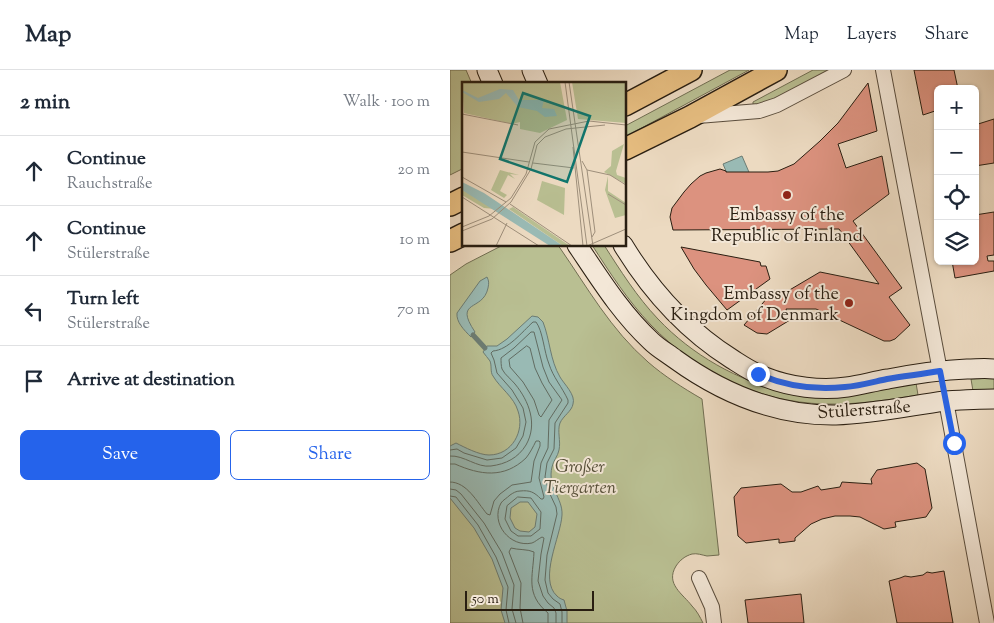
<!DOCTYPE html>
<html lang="en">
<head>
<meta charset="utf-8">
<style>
  body { margin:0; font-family:"Sorts Mill Goudy",serif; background:#f2f2f3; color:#1f2937 }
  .controls { position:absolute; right:15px; top:15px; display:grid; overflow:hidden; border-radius:8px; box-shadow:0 1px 4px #0004 }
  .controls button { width:45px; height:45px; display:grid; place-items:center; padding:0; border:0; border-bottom:1px solid #e0e1e3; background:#fff; color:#1f2937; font:25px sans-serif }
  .scale { position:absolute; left:15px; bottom:12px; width:129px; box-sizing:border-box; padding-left:5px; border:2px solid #291e11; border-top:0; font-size:14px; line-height:18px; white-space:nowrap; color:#291e11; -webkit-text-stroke:4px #f3e7d7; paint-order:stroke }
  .stop { position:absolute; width:15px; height:15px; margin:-11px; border:4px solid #2563eb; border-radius:50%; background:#fff }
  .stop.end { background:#2563eb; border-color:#fff; box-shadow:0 1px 5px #0008 }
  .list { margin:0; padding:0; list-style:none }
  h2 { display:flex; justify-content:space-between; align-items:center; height:65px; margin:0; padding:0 20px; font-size:21px }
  h2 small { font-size:16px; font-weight:400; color:#747a83 }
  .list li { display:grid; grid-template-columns:32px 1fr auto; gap:15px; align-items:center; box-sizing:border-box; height:70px; padding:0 20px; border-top:1px solid #e0e1e3 }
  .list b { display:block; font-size:19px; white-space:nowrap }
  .list p { margin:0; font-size:16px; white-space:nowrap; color:#747a83 }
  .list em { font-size:16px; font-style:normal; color:#747a83 }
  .actions { display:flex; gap:10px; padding:15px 20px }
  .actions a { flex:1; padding:11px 0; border:1px solid #2563eb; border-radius:8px; text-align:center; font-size:18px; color:#2563eb }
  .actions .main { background:#2563eb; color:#fff }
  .icon { flex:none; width:28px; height:28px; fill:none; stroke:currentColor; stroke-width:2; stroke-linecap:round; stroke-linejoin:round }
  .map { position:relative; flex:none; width:544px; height:553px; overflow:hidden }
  header { display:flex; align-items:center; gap:30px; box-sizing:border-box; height:70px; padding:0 25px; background:#fff; border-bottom:1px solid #e0e1e3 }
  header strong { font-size:24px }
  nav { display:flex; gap:28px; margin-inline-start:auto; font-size:18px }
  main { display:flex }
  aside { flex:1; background:#fff }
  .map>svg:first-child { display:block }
  .green { fill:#b9bf92; stroke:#716e52 }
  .water { fill:#99bab4; stroke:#6c7c73; fill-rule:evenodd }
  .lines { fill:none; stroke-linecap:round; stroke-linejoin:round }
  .shore { stroke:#616c62; stroke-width:1 }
  .stream { stroke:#6c7c73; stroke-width:5 }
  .building { fill:#dc927f; stroke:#291e11 }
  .street-casing { stroke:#5a4d3d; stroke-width:16 }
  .secondary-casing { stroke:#291e11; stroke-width:21 }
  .primary-casing { stroke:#291e11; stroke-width:24 }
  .street { stroke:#f3e7d7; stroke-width:14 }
  .secondary { stroke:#f3e7d7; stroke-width:19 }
  .primary { stroke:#e6bd80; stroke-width:21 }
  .route { stroke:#2563eb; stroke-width:6 }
  .poi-dot { fill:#8f2418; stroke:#f3e7d7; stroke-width:2 }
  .labels { text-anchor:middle; stroke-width:4; stroke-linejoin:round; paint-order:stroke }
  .poi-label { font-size:18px; fill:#291e11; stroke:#f3e7d7 }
  .street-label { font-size:18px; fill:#291e11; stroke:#f3e7d7 }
  .park-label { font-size:18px; font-style:italic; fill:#544e38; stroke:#f3e7d7 }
  .inset-road { fill:none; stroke:#9e8f7b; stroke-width:1 }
  .view { fill:#0f766e; fill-opacity:0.15; stroke:#0f766e; stroke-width:2.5 }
  .inset-edge { fill:none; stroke:#291e11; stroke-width:2.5 }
</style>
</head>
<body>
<header>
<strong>Map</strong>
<nav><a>Map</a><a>Layers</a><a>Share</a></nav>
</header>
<main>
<aside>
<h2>2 min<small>Walk · 100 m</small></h2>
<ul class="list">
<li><svg class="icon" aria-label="ahead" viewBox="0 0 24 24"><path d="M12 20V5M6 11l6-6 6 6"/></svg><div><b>Continue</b><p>Rauchstraße</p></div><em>20 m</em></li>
<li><svg class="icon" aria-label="ahead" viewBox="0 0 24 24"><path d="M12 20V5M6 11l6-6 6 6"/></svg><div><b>Continue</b><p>Stülerstraße</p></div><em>10 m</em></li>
<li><svg class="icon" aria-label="left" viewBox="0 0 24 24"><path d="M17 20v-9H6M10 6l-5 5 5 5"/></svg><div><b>Turn left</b><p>Stülerstraße</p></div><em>70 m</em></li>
<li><svg class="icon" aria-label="arrive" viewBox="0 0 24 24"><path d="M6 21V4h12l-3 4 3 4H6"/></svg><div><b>Arrive at destination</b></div></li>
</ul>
<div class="actions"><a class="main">Save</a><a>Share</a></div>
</aside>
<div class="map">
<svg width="544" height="553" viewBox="0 0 544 553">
  <rect width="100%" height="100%" fill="#ecdac1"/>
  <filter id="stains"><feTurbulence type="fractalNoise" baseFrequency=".004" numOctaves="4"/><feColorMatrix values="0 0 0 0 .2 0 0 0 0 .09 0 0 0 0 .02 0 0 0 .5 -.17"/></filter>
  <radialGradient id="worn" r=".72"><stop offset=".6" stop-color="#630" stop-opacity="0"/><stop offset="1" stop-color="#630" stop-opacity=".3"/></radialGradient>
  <path class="green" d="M0 0H16L22 14H14V98L0 105Z
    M280 0H299L175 67V56Z
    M363 0H380L323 30 304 35 303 34V32Z
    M53 175H107L110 178C137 217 161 260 198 292 214 306 233 318 252 329L269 485C265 485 261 486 257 486 252 485 247 483 242 484 235 486 230 490 226 496 215 514 233 524 242 536 247 541 250 547 253 553H0V205L16 194Z
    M142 175H154C170 200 187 227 208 249 242 285 288 311 336 322L466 313 468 325C437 330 406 335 374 334 308 332 246 302 201 255 178 231 160 203 142 175Z
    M544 308V320L523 321 521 309Z"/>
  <path class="water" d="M292 86 324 160H301L273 94Z
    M37 207C39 211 39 213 38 218 33 242 3 229 25 262L21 267C14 260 6 252 7 243L30 211Z
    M82 246 88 247 93 252C100 270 100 290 110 307 114 314 126 325 123 334 122 341 113 346 110 353 107 361 111 371 109 380 108 386 103 391 102 397 97 417 113 428 112 445 111 466 88 509 107 526 109 528 111 529 114 530L117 541V553H55L51 540 53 518 42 489 24 458 0 428V376L6 373C14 377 29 385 39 385 62 385 75 361 68 341 64 327 50 318 43 306 40 302 42 296 40 291 38 288 35 285 33 282L37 276H47L57 269ZM70 432H78L87 444 85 457 79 462 70 461 65 458 60 448 61 438Z"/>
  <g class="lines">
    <path class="shore" d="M77 276 80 278 85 298 92 313 102 330 91 347 89 345 84 330 73 312 60 297 59 290Z
      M0 380 7 379 14 383 37 390 52 388 66 378 73 366 76 352 73 338 62 320 47 303 44 290 41 283 43 281C58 280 72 262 83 252H86C93 261 94 282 99 294 103 307 112 317 118 330V333L105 353 104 379 97 393 95 407 99 422 106 437 107 444 97 485 95 510 98 523 103 529 110 534 112 542V553
      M0 386C14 385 27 398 41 396 56 394 68 388 76 375 88 354 79 331 65 314 61 309 55 305 52 299 51 296 51 291 51 288L64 278 81 262H84L93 297 99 312 112 330 99 350 98 378 91 393 89 408 94 427 93 429H91C84 422 80 420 70 421 66 421 63 423 60 425 57 428 53 430 51 433 40 453 60 478 82 473 85 472 88 469 92 467L94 468 91 484 88 511 93 526 98 533 104 538 106 543V553
      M0 394H5C30 405 54 409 76 388 80 383 83 377 86 371H89L90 372V376L84 391 81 412 62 415 50 424 44 431 40 445 37 444C27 432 17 412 0 412
      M0 419 6 420 11 424 34 453 52 483 64 515 62 539 66 553
      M0 426 6 427 28 455 46 487 58 517 56 540 59 553
      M68 427 81 428 91 442 90 459 81 466H68L61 461 55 449 57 436Z
      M73 553 70 538 71 513 59 482 61 478C68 480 78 479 84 482 83 507 75 524 98 543V553"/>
    <path class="stream" d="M23 265 35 278"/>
  </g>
  <path class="building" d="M464 0H504L508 19H488V40L473 45Z
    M418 13 427 61 388 74 396 98 432 86 439 124 403 151 452 218 439 227 460 255 445 269 440 271H434L366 239H336L340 250 317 264 307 263 294 255 324 220 326 228 370 202 429 214 389 159 223 160 220 147 222 138 234 122 241 114 250 106 256 103 270 99 276 101V102H318L328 101 344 94 370 71 388 53Z
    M544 49V93L525 96V55Z
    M544 142V185L537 186 538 191H544V201L505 208 502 191H525V145Z
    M231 177 310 192 311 196H316L320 209 277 240 256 215 244 199Z
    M467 393 475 399 482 438 476 447 445 452 446 457 434 459 410 447 400 446H385L372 449 361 454 345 468V471L329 473V469L296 473 288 466 284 427 291 418 331 414 342 422H351L368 416 371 420 390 417 392 412 422 414 421 409 427 400Z
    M494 501 503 553H447L439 511 450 508 455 506 461 507 473 505 477 502 482 503Z
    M351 524 354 553H298L295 530Z"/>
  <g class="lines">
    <g class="street-casing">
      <path id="street" d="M433 0 490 301
        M248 46 309 41 327 35 394 0
        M496 331 537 553
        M249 508 262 537 264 553"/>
    </g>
    <g class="secondary-casing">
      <path id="secondary" d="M37 0 43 14
        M82 0 88 14
        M127 175C150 209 171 243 201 271 208 278 217 283 225 289 272 323 327 346 386 345 423 344 459 336 495 331 511 330 528 329 544 329
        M173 175C201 221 236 260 282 289 293 296 303 303 315 307 340 317 371 321 397 317 411 315 425 311 438 309 464 304 491 300 517 299 526 299 535 298 544 299"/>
    </g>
    <g class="primary-casing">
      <path id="primary" d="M175 35 241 0
        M175 79 240 47 326 0
        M0 135 14 128
        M0 171 14 164"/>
    </g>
    <use href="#street" class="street"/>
    <use href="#secondary" class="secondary"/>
    <use href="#primary" class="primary"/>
  </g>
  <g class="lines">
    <path class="route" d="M308 304C335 316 366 320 395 317 409 316 423 312 437 309 455 306 473 304 490 301L504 373"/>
  </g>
  <g class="poi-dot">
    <circle cx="337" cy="125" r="5"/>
    <circle cx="399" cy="233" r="5"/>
  </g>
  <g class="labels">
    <g class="poi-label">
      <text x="337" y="150">Embassy of the<tspan x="337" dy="21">Republic of Finland</tspan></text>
      <text x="389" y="229" text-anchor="end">Embassy of the<tspan x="389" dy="21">Kingdom of Denmark</tspan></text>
    </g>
    <g class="street-label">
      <text transform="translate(414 339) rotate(-4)" y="6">Stülerstraße</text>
    </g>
    <g class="park-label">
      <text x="130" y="402">Großer<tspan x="130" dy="21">Tiergarten</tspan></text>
    </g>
  </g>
  <g transform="translate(12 12)">
    <rect width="164" height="164" fill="#ecdac1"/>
    <path d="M0 0H98L105 38 78 51 58 47V40L50 42 2 31ZM110 0H164V41L116 37ZM162 62 154 89 155 93 164 96V102L142 90 149 84 150 69ZM38 88 57 93 48 92 53 97 46 93 38 109 45 113 42 116 29 108ZM146 94V109L164 121V133L153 136 143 108ZM80 99 103 106 102 133 75 118ZM0 108 12 114 33 127 22 126 0 113ZM51 125 108 164H101L47 127Z" fill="#b9bf92"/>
    <path d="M38 7 51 8 57 18H82L80 26 92 27 95 34 83 35 75 29 56 25 44 11 37 17 17 20 0 10V8L16 16ZM0 100 22 111 101 164H88L0 108Z" fill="#99bab4"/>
    <path class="inset-road" d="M103 0 125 164M107 0 131 164M0 32 56 43M111 65 121 164M0 70 67 80M120 79 125 88 133 150 130 155M71 81 112 86M125 88 148 93 164 103M0 95 44 120M146 112 164 123M0 115 77 164M48 122 110 164M0 145 27 134 49 116 64 92 73 60 87 47 127 39 164 43M0 149 30 137 49 120 69 87 75 63 83 55 104 47 143 43M34 164 45 141M125 164 164 147"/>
    <path class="view" d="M61 11 128 34 105 100 38 77Z"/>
    <rect width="164" height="164" class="inset-edge"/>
  </g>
  <rect width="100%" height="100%" filter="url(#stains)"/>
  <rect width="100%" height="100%" fill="url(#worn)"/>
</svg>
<div class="controls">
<button>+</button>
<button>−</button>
<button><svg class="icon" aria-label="locate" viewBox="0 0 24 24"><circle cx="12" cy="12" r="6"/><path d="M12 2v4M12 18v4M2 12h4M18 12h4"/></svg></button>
<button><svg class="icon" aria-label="layers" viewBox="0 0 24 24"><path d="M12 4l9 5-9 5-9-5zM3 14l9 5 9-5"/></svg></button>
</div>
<div class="scale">50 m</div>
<div class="stop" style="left:504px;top:373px"></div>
<div class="stop end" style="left:308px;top:304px"></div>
</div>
</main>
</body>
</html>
